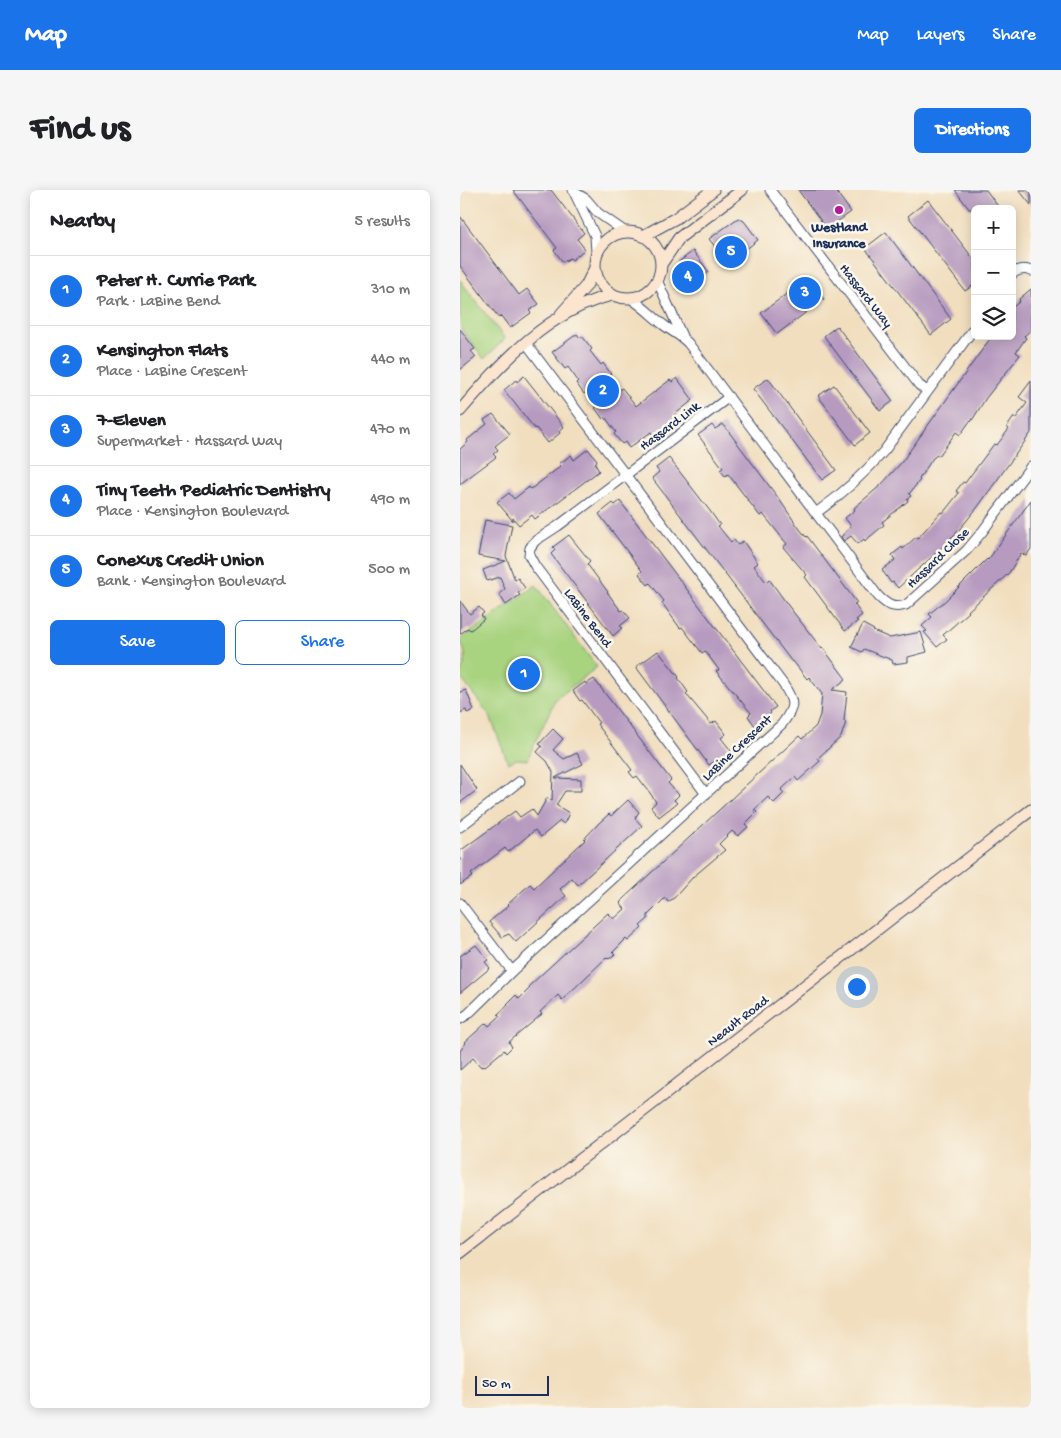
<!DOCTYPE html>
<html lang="en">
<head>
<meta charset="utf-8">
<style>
  body { margin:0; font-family:"Gochi Hand",sans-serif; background:#f6f6f6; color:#202124 }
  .controls { position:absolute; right:15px; top:15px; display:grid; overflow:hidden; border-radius:8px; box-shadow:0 2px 12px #0003 }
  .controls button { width:45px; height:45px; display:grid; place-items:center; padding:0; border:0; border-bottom:1px solid #e0e0e0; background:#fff; color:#202124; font:25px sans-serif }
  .scale { position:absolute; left:15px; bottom:12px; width:74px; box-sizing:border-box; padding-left:5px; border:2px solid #1b2f5e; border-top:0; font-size:14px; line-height:18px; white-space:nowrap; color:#1b2f5e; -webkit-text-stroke:4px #fbf7ec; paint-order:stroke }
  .you { position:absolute; left:396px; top:796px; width:18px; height:18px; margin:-12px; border:4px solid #fff; border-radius:50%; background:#1a73e8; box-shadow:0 0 0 8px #1a73e833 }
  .badge { display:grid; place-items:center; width:32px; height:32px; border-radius:50%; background:#1a73e8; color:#fff; font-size:16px; font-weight:700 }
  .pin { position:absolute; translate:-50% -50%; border:2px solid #fff; box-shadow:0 1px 5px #0006 }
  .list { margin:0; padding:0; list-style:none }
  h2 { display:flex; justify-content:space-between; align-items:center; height:65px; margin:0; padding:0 20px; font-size:21px }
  h2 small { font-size:16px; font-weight:400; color:#757577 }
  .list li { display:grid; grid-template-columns:32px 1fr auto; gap:15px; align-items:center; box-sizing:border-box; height:70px; padding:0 20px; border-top:1px solid #e0e0e0 }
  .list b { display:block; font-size:19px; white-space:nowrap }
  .list p { margin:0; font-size:16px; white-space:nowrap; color:#757577 }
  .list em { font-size:16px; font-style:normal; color:#757577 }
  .actions { display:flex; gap:10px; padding:15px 20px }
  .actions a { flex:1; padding:11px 0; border:1px solid #1a73e8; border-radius:8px; text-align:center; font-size:18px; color:#1a73e8 }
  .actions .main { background:#1a73e8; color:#fff }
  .icon { flex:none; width:28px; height:28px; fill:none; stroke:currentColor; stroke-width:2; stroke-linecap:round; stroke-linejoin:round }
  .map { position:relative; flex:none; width:571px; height:1218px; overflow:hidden; border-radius:8px }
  header { display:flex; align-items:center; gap:30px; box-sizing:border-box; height:70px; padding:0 25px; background:#1a73e8; color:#fff }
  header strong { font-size:24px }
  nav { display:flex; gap:28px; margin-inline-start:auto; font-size:18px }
  .intro { display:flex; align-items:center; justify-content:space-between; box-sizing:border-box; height:120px; padding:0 30px }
  h1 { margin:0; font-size:35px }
  .button { padding:12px 22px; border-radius:8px; background:#1a73e8; color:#fff; font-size:18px; font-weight:700 }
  main { display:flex; gap:30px; padding:0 30px }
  aside { flex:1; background:#fff; border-radius:8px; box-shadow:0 2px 12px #0003 }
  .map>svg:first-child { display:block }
  .green { fill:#a8d37f; stroke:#62816e }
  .building { fill:#b69abf }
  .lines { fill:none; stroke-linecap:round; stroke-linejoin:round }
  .minor-casing { stroke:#3b496c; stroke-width:11 }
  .secondary-casing { stroke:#3b496c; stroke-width:13 }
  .minor { stroke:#fff; stroke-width:9 }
  .secondary { stroke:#fbe5cf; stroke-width:11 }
  .poi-dot { fill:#b5179e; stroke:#fbf7ec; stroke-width:2 }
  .labels { text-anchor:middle; stroke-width:5; stroke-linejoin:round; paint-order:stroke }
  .poi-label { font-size:14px; font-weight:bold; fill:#1b2f5e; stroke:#fbf7ec }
  .street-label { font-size:14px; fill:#1b2f5e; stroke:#fbf7ec }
</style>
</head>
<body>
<header>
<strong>Map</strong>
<nav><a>Map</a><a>Layers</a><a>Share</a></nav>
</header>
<div class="intro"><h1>Find us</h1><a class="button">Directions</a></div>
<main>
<aside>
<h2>Nearby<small>5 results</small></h2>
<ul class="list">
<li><span class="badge">1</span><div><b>Peter H. Currie Park</b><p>Park · LaBine Bend</p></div><em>310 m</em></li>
<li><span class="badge">2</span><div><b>Kensington Flats</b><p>Place · LaBine Crescent</p></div><em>440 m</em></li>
<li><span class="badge">3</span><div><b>7-Eleven</b><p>Supermarket · Hassard Way</p></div><em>470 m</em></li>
<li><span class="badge">4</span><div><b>Tiny Teeth Pediatric Dentistry</b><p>Place · Kensington Boulevard</p></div><em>490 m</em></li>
<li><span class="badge">5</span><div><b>Conexus Credit Union</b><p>Bank · Kensington Boulevard</p></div><em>500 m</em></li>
</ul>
<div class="actions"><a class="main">Save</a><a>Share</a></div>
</aside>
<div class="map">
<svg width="571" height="1218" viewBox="0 0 571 1218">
  <rect width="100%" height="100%" fill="#fbf7ec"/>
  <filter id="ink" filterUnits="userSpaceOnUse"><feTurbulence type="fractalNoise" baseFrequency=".02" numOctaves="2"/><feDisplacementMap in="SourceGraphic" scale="10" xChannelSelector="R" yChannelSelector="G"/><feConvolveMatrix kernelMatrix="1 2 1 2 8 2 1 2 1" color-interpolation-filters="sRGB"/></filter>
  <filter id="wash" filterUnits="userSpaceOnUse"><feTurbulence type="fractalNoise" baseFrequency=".0096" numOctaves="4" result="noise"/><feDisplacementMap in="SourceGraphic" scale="20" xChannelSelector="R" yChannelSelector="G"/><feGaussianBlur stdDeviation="1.12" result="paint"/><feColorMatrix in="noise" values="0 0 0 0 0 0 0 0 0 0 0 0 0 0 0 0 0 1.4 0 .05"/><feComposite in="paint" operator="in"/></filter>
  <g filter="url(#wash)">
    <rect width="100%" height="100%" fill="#f1debe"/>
    <path class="green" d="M0 90 45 149 24 169 0 137Z
      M76 395 137 477 95 510 67 570 57 569 48 573 30 526 0 487C0 481 2 480 4 475 7 466 4 458 0 450Z"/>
    <g id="blocks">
      <path class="building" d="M53 0H91L124 43 117 49 125 59 112 70 110 68 103 72 94 60 97 58Z
        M338 0H375L391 22 367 39Z
        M495 0H526L540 19H509Z
        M559 0H571V15Z
        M468 10 515 71V94L505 101 448 26Z
        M0 26 59 105 67 99 79 114 69 121 71 123 50 138 41 126 39 128 0 76Z
        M278 28 284 31 298 50 268 73 249 49Z
        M426 42 491 129 471 145 405 58Z
        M233 61 249 82 221 103 213 93 220 71Z
        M348 88 364 109 317 144 301 123Z
        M571 99V140L564 146 566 148 556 162 560 165 526 208 511 232 510 231 500 245 496 242 479 266 477 265 473 268 459 289 460 290 449 304 451 306 447 309 448 311 422 332 424 335 405 351 404 349 398 354 391 346 384 351 381 347 391 336 385 328 395 320 394 318 421 295 441 273 532 146H552V118L560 111 559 109Z
        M377 136 433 211 420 221 364 146Z
        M0 139 15 159 11 161 16 167 0 180Z
        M117 144 120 148 122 146 132 159 130 161 141 175 143 173 151 184 149 186 159 200 162 198 176 216 210 190 212 192 217 188 233 210 214 225 216 227 206 236 193 245 191 242 169 258 165 252 162 254 154 244 156 242 145 227 143 229 135 218 137 216 126 202 124 204 116 193 118 191 108 177 105 179 92 162Z
        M64 186 104 237 99 241 100 243 88 253 76 238 75 239 44 200 56 190 57 192Z
        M308 188 376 280 362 290 293 199Z
        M571 191V243L517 318 499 340 475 364 438 398 433 392 431 393 422 380 435 370 432 365 442 357 443 359 456 347 457 349 481 322 483 323 499 303 496 301 503 292 505 293 534 254 537 255 549 239 547 237 554 227 556 228 567 213 559 207Z
        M374 195 410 243 395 255 358 206Z
        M33 224 50 244 35 256 38 260 33 264 36 267 0 294V259L8 252 7 250 27 234 24 230Z
        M263 234 319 309 336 334 346 347 347 346 397 413 394 414 402 425 396 430 398 431 385 441 345 387 347 385 323 357 327 354 303 324 300 326 268 284 265 286 260 280 263 278 238 245 252 235 255 239Z
        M128 259 137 270 135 274 139 281 75 329 72 325 59 335 53 328V331L37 312 49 303 54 309 69 297 71 299 101 276 99 274 111 265 114 270Z
        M209 268 250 321 260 335 258 336 271 352 274 350 278 355 283 351 298 373 294 376 306 392 309 389 330 418 362 459 363 458 386 489 372 500 387 502 384 531 386 532 381 547 358 568 360 571 338 591 335 587 321 600 324 603 314 613 308 607 294 620 297 622 285 634 288 637 278 646 272 641 259 654 265 660 233 687 214 708 208 712 205 708 188 725V729L180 736 182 738 168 751 166 749 153 762 155 764 149 769 147 767 102 810 98 805 80 822 82 824 49 852 52 857 46 863 44 860 24 877 23 876 21 877 13 868 0 880V861L6 853 5 852 26 833 29 836 40 826 38 824 48 815 47 814 56 805 59 809 70 798 69 796 148 723 154 729 165 719 160 713 163 709 339 546 342 549 356 536 360 525 362 504 349 487 347 489 333 471 332 472 192 288 199 282 196 278Z
        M571 310V359L566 366 561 363 549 383 508 421 509 422 483 445 487 449 477 457 464 442 467 441 462 436 472 427 469 424 485 411 527 369 528 370Z
        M160 311 316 517 310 521 311 523 295 536 288 526 291 523 256 481 259 480 245 461 242 463 222 437 220 438 202 413 204 411 190 393 188 395 179 384 182 381 139 324 153 313 155 315Z
        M25 330 52 335 46 366 55 390 58 388 65 398 58 403 60 405 46 415 39 404 45 399 40 387 27 391 23 380 46 371 18 366Z
        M109 345 130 371 127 374 148 402H147L161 421 163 420 170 428 160 436 162 438 153 446 91 364 95 360 93 357Z
        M0 411 10 424 19 417 24 423 21 425 24 429 12 439 10 440 8 438 0 444Z
        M403 434 414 440 413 441 430 448 461 442 467 462 448 467V472L433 474 432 470 404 459 402 462 391 457Z
        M198 461 219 487 218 488 228 502 226 504 242 523 251 534 256 531 266 544 261 548 272 562 257 574 255 571 249 575 176 477Z
        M134 489 211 590 208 593 219 605 214 610 217 613 199 627 191 617 196 612 188 600 177 586 174 588 169 582 172 580 137 534 139 533 122 510 120 511 113 501 125 492 126 494Z
        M6 500 14 520 7 523 6 520 0 523V502Z
        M93 539 103 549 93 560 104 569 117 563 123 574 95 588 121 589V601H105L96 615 109 623 104 634 100 631 81 647 75 640 48 662 45 658 11 684 13 686 0 695V661L55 621 60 627 72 619 77 626 87 608 92 611 93 582 87 571 77 562 82 556 79 554Z
        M0 574 17 600 0 613Z
        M168 610 179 622 175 628 182 636 118 695 112 688 100 699 106 706 56 752 49 744 42 747 29 732 49 715 48 714 70 694 74 698 125 650 124 649 139 633 149 624 151 626Z
        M16 755 28 770 25 772 30 778 0 803V766Z"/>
    </g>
  </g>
  <g filter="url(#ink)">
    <use href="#blocks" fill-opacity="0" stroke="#3b496c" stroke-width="1"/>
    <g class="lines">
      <g class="minor-casing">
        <path id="minor" d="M113 0 135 46 136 62
          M310 0 459 195 467 201
          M116 3 126 9 138 23 164 41
          M552 84C558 79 564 78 571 81
          M197 90 222 146
          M170 108C183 116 193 127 205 136 213 142 221 146 228 153L418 406C427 415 433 419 446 415L507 360 522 342 571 276
          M356 323C381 305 404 284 424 261L515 137
          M246 604 75 376 69 365 70 358 75 351 98 336 269 207
          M0 637 60 591
          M0 713 52 781 322 534C335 517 335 512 323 494L66 153
          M0 829 8 824 52 781"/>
      </g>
      <g class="secondary-casing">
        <path id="secondary" d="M135 75a33 33 0 1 1 66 0a33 33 0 1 1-66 0Z
          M183 46 216 28 253 0
          M202 73 219 48 282 0
          M101 124 126 96 134 80
          M0 221C42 173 89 119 153 105
          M0 1063 571 620"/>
      </g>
      <use href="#minor" class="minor"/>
      <use href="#secondary" class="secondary"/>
    </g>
  </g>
  <circle class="poi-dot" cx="379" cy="20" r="5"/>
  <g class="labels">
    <g class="poi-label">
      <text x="379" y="41">Westland<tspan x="379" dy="16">Insurance</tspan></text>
    </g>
    <g class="street-label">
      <text transform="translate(407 105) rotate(52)" y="5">Hassard Way</text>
      <text transform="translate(209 235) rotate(-37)" y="5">Hassard Link</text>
      <text transform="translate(477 367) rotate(-44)" y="5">Hassard Close</text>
      <text transform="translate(129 427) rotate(53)" y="5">LaBine Bend</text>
      <text transform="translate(276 557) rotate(-43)" y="5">LaBine Crescent</text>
      <text transform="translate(277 830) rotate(-38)" y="5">Neault Road</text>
    </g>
  </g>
</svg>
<div class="controls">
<button>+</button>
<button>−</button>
<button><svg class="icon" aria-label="layers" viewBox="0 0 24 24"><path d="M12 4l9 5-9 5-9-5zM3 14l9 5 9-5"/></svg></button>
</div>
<div class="scale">50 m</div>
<div class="you"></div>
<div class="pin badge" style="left:64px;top:484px">1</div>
<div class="pin badge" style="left:143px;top:201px">2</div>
<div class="pin badge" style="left:345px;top:103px">3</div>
<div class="pin badge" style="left:228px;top:87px">4</div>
<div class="pin badge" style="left:271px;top:62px">5</div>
</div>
</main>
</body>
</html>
